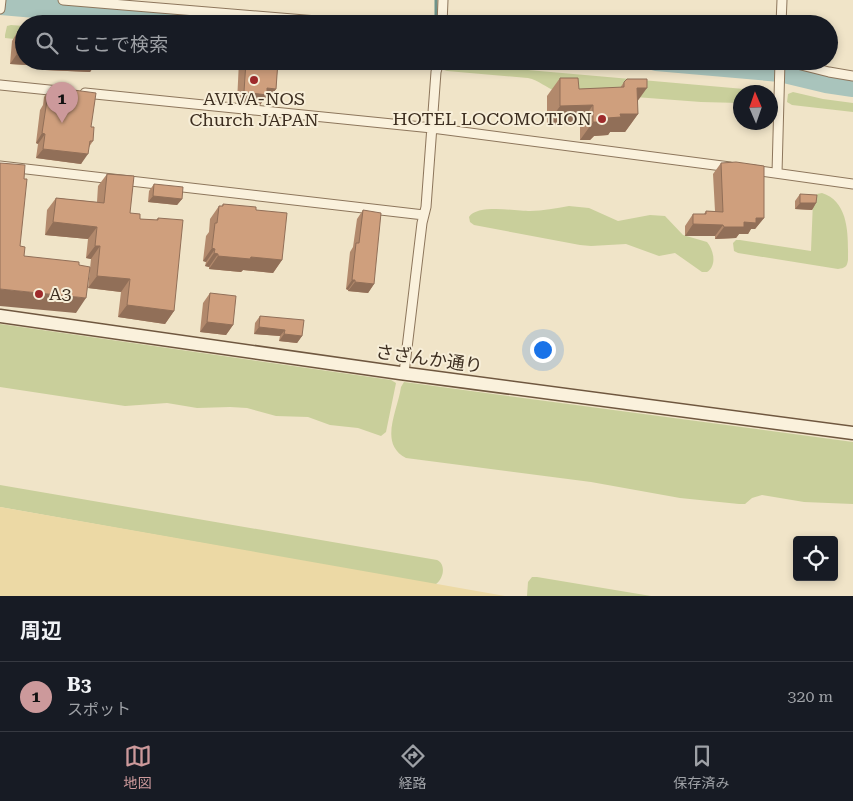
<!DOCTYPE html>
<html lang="ja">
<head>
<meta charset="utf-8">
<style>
  body { margin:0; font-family:"Roboto Serif","Noto Sans JP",serif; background:#20242c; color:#f1f3f6 }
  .controls { position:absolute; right:15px; bottom:15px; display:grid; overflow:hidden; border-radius:5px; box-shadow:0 2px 8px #0003 }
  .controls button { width:45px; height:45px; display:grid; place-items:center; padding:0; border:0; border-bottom:1px solid #363941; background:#171b24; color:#f1f3f6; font:25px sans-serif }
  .compass { position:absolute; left:733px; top:85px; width:45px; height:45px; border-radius:50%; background:#171b24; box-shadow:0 2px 8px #0003; rotate:358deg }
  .you { position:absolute; left:542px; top:349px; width:18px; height:18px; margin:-12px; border:4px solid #fff; border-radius:50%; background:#1a73e8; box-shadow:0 0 0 8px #1a73e833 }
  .badge { display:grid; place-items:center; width:32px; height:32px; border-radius:50%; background:#cc999b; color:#111; font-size:16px; font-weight:700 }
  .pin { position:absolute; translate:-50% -41px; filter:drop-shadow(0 1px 2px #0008) }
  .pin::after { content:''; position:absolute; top:26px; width:18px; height:15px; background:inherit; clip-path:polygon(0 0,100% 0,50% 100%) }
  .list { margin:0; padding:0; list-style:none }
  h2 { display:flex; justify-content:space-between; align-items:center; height:65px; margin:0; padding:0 20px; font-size:21px }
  h2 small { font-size:16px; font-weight:400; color:#9ea1a6 }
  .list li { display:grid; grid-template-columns:32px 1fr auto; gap:15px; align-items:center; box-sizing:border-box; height:70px; padding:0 20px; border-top:1px solid #363941 }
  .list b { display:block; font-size:19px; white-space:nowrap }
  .list p { margin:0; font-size:16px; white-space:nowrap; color:#9ea1a6 }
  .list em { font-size:16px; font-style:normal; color:#9ea1a6 }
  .icon { flex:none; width:28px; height:28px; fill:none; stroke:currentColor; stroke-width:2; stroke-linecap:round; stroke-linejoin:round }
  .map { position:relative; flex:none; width:853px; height:596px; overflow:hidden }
  .search { position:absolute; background:#171b24; box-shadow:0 2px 8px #0003; left:15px; right:15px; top:15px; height:55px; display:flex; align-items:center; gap:12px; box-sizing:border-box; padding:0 18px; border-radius:28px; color:#9ea1a6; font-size:19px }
  .sheet { height:135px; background:#171b24 }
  nav { display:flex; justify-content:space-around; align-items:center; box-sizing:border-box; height:70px; border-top:1px solid #363941; background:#171b24; font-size:14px; color:#9ea1a6 }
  nav a { display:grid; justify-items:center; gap:2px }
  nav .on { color:#cc999b }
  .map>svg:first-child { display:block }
  .green { fill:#c9cf9b }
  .sand { fill:#ecd9a5 }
  .water { fill:#a9c4bc; stroke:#6f938a }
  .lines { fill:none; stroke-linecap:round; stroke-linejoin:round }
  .stream { stroke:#6f938a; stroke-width:3 }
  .river { stroke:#a9c4bc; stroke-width:20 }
  .street-casing { stroke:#8d765c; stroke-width:11 }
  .secondary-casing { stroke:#6f573f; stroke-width:15 }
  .street { stroke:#faf1dc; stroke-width:9 }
  .secondary { stroke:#faf1dc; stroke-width:12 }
  .wall { fill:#b2896c }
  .shaded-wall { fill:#916f58 }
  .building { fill:#cf9f7d; stroke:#916f58 }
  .poi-dot { fill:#9e2a2b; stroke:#f7eed8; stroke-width:2 }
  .labels { text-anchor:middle; stroke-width:4; stroke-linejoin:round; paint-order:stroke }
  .poi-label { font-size:18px; fill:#3d2e20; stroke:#f7eed8 }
  .street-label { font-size:18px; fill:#3d2e20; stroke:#f7eed8 }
</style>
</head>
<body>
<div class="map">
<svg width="853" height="596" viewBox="0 0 853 596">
  <rect width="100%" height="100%" fill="#f0e4c8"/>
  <path class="green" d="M11 25 24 26V40L5 38V35L7 26Z
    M322 61H412V68L408 69Z
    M448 63 767 91 770 92H740V103L701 102 556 91C546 88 539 80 528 78L447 71 444 70 445 64Z
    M793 92 823 99 853 103V112L792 105 787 102 788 94Z
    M822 193C850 202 848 237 848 260 847 267 845 268 838 269L738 253 734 251 733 243 736 240H740L811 251 813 201 817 194Z
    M569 206 589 208 618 221 650 215 665 216 683 235 707 242C714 250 717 266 707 272H702L675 253 659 256 626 244 591 246 580 245 474 225 470 222 469 217C477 204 516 211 530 211 543 211 556 208 569 206Z
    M0 324 391 380 396 383 386 432 381 436 358 428 330 425 308 417 276 416 247 408 230 407 197 408 167 403 125 406 0 387Z
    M404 382 853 442V504L804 502 762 495 752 498 745 504H739L680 498 591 482 406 458C378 444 398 410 401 387Z
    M0 485 437 560C446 564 444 578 436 584H431L0 507Z
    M532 577H537L651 596H527L528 582Z"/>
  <path class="sand" d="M0 507 505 596H0Z"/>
  <path class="water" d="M781 69 827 80 853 84V90L826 86 779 76Z"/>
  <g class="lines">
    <path class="stream" d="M436 21V0"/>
    <path class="river" d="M0 5 220 24
      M656 61 780 72 826 83 853 87"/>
    <g class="street-casing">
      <path id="street" d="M63 0 353 24
        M0 9 1 0
        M442 24 443 0
        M781 24 782 0
        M785 61 829 72 853 76
        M0 85 59 91
        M85 93 432 128 730 167
        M0 166 424 215
        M753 170 853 184
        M777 173 780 61
        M404 373 422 223 426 207 436 72 439 61"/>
    </g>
    <g class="secondary-casing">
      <path id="secondary" d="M0 316 400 373 853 433"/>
    </g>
    <use href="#street" class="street"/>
    <use href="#secondary" class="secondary"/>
  </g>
  <path class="wall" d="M18 31 24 61H97V62L90 72 45 70V66L10 64 12 41Z
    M239 61H278L276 89 269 98H265L260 105 237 102Z
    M560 78 579 89 620 88 624 82 637 102 638 114 625 132H610L608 135 594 136 590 140H580V124L547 125V96Z
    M51 87 91 127 93 141 89 147 81 164 36 158 38 144 36 143 40 110 43 105 44 97Z
    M721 163 764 218 755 229H751L748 234H739L736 238 715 239V236H685V226L693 214H704L706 211H715L713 174Z
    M107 174 130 213 140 219 156 220 158 218 174 311 165 324 118 317 121 292 88 288 91 259 86 258 88 239 45 235 47 210 56 198 97 202 98 186Z
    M154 184 182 199 177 205 148 202 149 191Z
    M800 194 816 203 812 210 795 209V201Z
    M223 204 256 210 282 260 273 273 243 270 241 272 209 269V267L205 266 206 262 203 261 206 236 209 232 210 219 219 206H222Z
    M363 210 374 284 368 293 348 291V290L346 289 350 252 353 247 357 219Z
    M210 293 233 325 226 335 200 332 203 303Z
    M260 316 302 336 297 343 279 341 280 336 254 334 255 323Z"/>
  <path class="shaded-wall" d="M17 54H24V61H48L45 66 10 64Z
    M51 61H78L97 62 90 72 45 70Z
    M267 88 276 89 269 98H265L260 105 237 102 244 92Z
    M637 88H647L634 106Z
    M593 105 580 124 547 125 560 106Z
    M620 114H638L625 132H610L608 135 594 136 590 140H580L593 122Z
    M42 133 45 134 38 144 36 143Z
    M43 149 88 154 81 164 36 158Z
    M153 196 182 199 177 205 148 202Z
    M800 203H816L812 210 795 209Z
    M756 218H764L755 229H751L748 234H739L736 238 715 239 724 227 744 222Z
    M53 222 97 227 88 239 45 235Z
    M693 224 723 225 715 236H685Z
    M95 246H100L91 259 86 258Z
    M212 248 215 249 206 262 203 261Z
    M214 253 218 254 209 267 205 266Z
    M218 256 251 257 282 260 273 273 243 270 241 272 209 269Z
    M97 276 130 279 121 292 88 288Z
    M352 280H355L348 290 346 289Z
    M355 282 374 284 368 293 348 291Z
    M0 289 86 298 76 313 0 306Z
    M127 305 174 311 165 324 118 317Z
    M207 322 233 325 226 335 200 332Z
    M259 327 285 330 280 336 254 334Z
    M284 334 302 336 297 343 279 341Z"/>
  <path class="building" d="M18 31 24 32V54H17Z
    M78 61H97V62Z
    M246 61H278L276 89 267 88V95L244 92Z
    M560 78H578L579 89 624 87V82L627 79H647V88H637L638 114H620L621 117 607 118 603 122H593V105L560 106Z
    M51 87 96 93 91 127H94L93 141H90L88 154 43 149 45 134 42 133 47 100H49Z
    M736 162 764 166V218H756V223L744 222V227H724L723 225 693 224V214H706V211L723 212 721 163Z
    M0 163 25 165 24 179H27L20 246 25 247 24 256 79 262V265L90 267 86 298 0 289Z
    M107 174 134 176 130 213 140 214V219L158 220V218L183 220 174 311 127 305 130 279 97 276 100 246H95L97 227 53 222 56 198 104 203Z
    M154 184 183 187 182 199 153 196Z
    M800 194 817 195 816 203H800Z
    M223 204 256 207V210L287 213 282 260 251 257 250 259 218 256V254L214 253 215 249 212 248 215 223H217L219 206H223Z
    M363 210 381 213 374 284 355 282V280H352L356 243H359Z
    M210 293 236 296 233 325 207 322Z
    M260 316 304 320 302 336 284 334 285 330 259 327Z"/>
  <g class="poi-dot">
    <circle cx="254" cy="80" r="5"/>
    <circle cx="602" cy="119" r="5"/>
    <circle cx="39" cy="294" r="5"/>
  </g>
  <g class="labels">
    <g class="poi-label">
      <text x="254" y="105">AVIVA-NOS<tspan x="254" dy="21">Church JAPAN</tspan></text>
      <text x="592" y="125" text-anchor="end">HOTEL LOCOMOTION</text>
      <text x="49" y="300" text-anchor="start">A3</text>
    </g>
    <g class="street-label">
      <text transform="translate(429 359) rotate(8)" y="6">さざんか通り</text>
    </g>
  </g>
</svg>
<div class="controls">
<button><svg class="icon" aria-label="locate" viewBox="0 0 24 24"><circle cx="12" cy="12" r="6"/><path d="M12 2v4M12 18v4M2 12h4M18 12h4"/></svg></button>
</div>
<svg class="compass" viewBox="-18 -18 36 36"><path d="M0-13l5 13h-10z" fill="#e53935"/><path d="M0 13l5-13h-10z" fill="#9ea1a6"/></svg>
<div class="you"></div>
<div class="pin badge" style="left:62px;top:123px">1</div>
<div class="search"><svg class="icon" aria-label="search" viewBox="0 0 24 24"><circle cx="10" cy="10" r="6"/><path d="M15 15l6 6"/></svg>ここで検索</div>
</div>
<section class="sheet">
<h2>周辺<small></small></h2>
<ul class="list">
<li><span class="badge">1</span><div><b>B3</b><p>スポット</p></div><em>320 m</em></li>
</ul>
</section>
<nav>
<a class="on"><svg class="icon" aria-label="map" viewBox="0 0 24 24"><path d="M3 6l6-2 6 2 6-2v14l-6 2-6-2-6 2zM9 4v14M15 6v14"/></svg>地図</a>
<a><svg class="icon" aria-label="directions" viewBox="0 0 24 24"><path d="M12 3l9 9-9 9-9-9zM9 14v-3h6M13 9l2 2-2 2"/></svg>経路</a>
<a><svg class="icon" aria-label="saved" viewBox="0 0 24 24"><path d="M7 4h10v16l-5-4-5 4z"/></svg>保存済み</a>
</nav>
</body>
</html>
